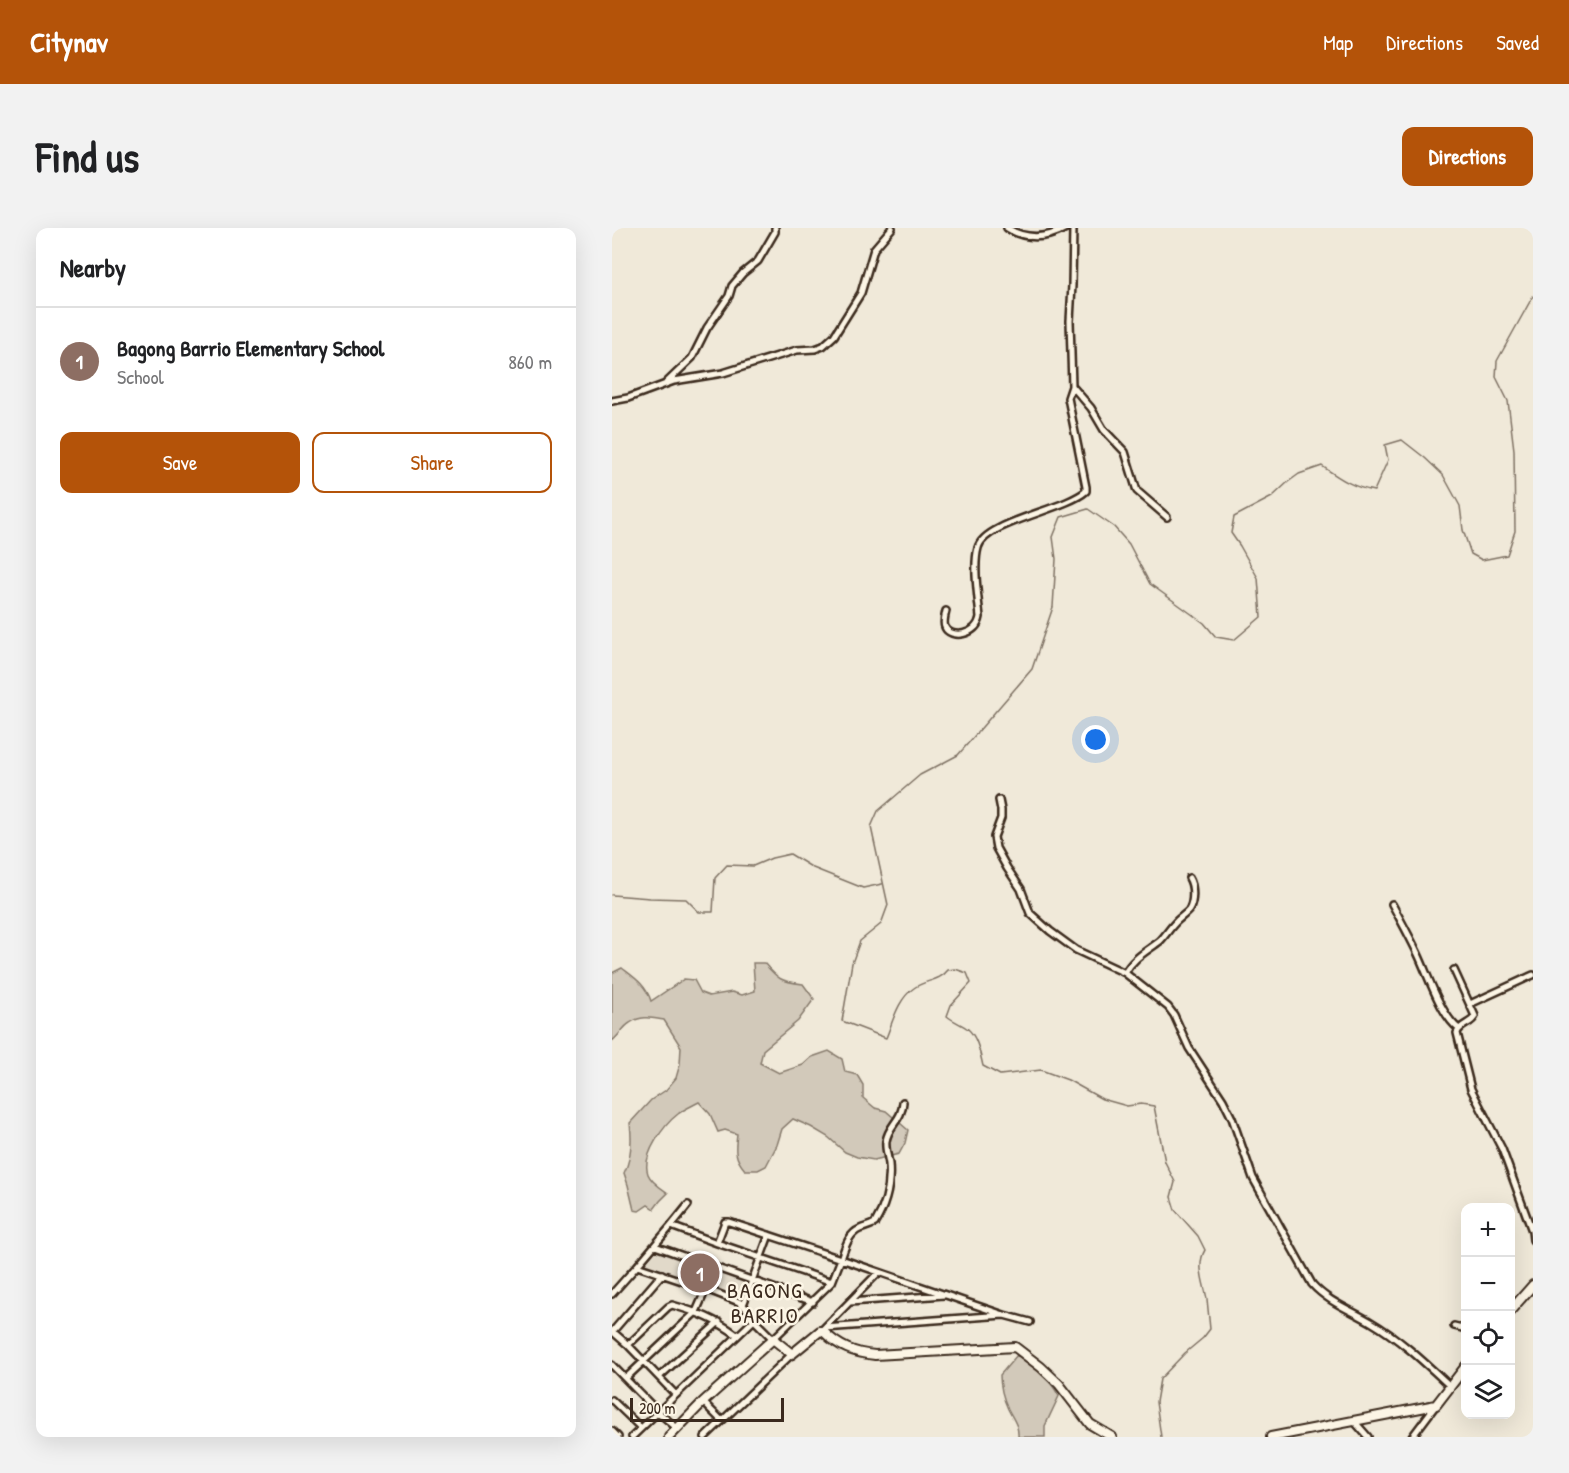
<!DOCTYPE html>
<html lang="en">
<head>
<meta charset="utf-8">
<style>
  body { margin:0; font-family:"Patrick Hand",sans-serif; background:#f2f2f2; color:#202124 }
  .controls { position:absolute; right:18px; bottom:18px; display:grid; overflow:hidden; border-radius:12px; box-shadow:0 6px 24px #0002 }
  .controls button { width:54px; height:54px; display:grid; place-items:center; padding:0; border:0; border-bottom:2px solid #e0e0e0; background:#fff; color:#202124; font:30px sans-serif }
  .scale { position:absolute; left:18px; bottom:15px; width:154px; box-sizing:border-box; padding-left:6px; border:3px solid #3b2a1e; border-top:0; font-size:16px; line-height:21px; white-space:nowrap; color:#3b2a1e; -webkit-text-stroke:4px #fcf5e5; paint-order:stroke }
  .you { position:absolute; left:484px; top:512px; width:21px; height:21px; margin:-15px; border:4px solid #fff; border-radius:50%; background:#1a73e8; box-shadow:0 0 0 9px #1a73e833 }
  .badge { display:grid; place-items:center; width:39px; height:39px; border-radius:50%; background:#b45309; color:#fff; font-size:20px; font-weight:700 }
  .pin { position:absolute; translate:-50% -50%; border:3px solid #fff; box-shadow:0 2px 6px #0006 }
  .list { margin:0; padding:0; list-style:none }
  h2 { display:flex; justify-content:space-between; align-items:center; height:78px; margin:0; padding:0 24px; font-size:26px }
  h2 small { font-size:20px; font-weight:400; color:#757577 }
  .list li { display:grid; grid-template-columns:39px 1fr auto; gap:18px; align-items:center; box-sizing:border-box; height:108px; padding:0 24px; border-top:2px solid #e0e0e0 }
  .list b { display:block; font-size:22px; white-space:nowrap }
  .list p { margin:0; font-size:20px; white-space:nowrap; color:#757577 }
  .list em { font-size:20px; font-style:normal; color:#757577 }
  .actions { display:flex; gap:12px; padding:18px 24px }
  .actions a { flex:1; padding:14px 0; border:2px solid #b45309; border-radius:12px; text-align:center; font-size:21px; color:#b45309 }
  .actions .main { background:#b45309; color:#fff }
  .icon { flex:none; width:33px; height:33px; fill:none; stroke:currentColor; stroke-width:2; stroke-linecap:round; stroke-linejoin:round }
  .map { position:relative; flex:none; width:921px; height:1209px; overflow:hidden; border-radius:12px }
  header { display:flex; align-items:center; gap:36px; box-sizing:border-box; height:84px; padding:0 30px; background:#b45309; color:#fff }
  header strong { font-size:28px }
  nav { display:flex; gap:33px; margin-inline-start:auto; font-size:21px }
  .intro { display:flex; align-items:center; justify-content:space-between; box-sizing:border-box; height:144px; padding:0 36px }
  h1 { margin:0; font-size:42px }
  .button { padding:15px 27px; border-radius:12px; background:#b45309; color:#fff; font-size:21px; font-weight:700 }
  main { display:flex; gap:36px; padding:0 36px }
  aside { flex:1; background:#fff; border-radius:12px; box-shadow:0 6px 24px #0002 }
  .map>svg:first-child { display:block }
  .built { fill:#e1d9c9 }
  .green { fill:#d2c9ba; stroke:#867a6c; stroke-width:1.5 }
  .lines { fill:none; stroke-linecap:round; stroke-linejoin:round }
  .stream { stroke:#7e7163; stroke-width:1.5 }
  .street-casing { stroke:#3b2a1e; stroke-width:10 }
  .secondary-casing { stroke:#3b2a1e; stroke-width:12 }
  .street { stroke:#fcf5e5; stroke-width:5 }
  .secondary { stroke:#fcf5e5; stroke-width:8 }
  .labels { text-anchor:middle; stroke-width:5; stroke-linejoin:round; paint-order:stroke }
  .quarter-label { font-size:22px; letter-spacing:1.5px; fill:#3b2a1e; stroke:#fcf5e5 }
</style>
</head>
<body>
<header>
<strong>Citynav</strong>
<nav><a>Map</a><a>Directions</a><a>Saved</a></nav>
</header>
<div class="intro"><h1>Find us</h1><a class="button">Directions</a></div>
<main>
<aside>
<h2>Nearby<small></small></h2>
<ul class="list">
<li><span class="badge" style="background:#8d6e63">1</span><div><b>Bagong Barrio Elementary School</b><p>School</p></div><em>860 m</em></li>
</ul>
<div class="actions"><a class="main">Save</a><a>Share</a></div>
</aside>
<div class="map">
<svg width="921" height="1209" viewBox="0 0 921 1209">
  <rect width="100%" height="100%" fill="#f0e9d9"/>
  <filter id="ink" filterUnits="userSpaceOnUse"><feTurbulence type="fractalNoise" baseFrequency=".0167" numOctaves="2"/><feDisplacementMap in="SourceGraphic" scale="12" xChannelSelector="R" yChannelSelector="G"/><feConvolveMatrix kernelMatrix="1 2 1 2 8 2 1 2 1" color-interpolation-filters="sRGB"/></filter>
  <g filter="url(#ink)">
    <path class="built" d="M47 1021 139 1054 130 1073 34 1036Z"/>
    <path class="green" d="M141 735H152C167 752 168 753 191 756L202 771 186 793 151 822 148 835 167 845 191 837 200 829 217 823 230 831 233 844 245 847 251 857V870L263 880 274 883 296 902 293 915 287 926 262 932 245 929 233 924 216 909 199 899 181 891 170 901 165 917 154 938 146 942H133C122 929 123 922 125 906L113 902 106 904 98 886 87 874C80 878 72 881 66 886 53 896 29 927 36 946 39 954 49 960 56 965L48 973 42 981 36 977 27 983 22 982 16 957 12 945C20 930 20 912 18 895L39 872 54 862 64 850 68 836 69 819 52 792C40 790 29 787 18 795 11 799 7 808 0 813V745L10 740C23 750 34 757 39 773L72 751 82 752 89 765 97 768 120 764 130 767 143 763Z
      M405 1127C424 1138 436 1149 447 1168L433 1198V1209H406C407 1198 401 1191 396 1181 391 1170 388 1159 388 1147Z"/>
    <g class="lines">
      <path class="stream" d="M0 667 38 670 74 671 87 684H101L103 650 115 637 141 638 160 630 178 626 201 640 251 660 270 656
        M549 1209 544 1174 548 1151 573 1125 591 1110 598 1101C597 1091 596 1081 595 1071 592 1055 584 1037 593 1022L586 1008 563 982 559 969 563 954 553 934 542 878 529 876 515 878 490 871 456 852 429 842 388 847 371 838C368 826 366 810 356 801 351 797 341 793 335 788L339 777 359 755 355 745 343 741 336 742C328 753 313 752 302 760 286 771 281 793 274 810L230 793 240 735 248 713 269 696 276 677 259 599 266 583 308 547 346 527 420 441 441 379 444 331 441 309 449 289 476 281 502 299 517 316 538 356 592 395 604 409 622 412 649 389 646 350 628 318 619 305 622 289 660 269 676 254 687 246 710 238C729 251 740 259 762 263L776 232 773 217 790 212 813 230 831 247 848 278 851 302 859 326 870 332 895 327 903 303 902 222 896 173 884 149 885 133 921 68"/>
      <g class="street-casing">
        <path id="street" d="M395 0C414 12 434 11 454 0
          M54 155 80 130 95 100 117 68 120 58 131 45 146 33 163 4V0
          M460 158 479 180 492 202 513 224 525 263 555 289
          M0 173 16 170 62 153 111 145 185 122 203 121 211 118 222 108 249 65 262 21 280 0
          M334 383C333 387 331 395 333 399 338 411 365 408 368 389 366 369 361 338 366 320 372 294 453 282 474 263V259L456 170 460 158 458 93 460 57 461 0
          M387 572 389 582V590L382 609 384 620 395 640 409 661 418 685 438 703 464 722 513 745 556 779 562 787 577 820 611 872 620 890 641 950 700 1056C716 1074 739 1082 759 1094 788 1111 813 1135 838 1158
          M780 676C789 693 798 709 806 726 816 747 829 788 847 801
          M842 742 863 788C860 796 848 796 845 805L859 861 890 921 920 1003 921 1012
          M513 745C521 730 535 723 548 713 554 707 557 701 563 695 567 690 573 687 577 682 582 674 582 658 577 650
          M858 776 921 747
          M59 998 76 977
          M105 1015 113 994H117L229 1031C233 1020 236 1006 248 1001 253 999 258 998 263 995 274 977 279 958 277 936 276 929 273 921 274 913 277 896 290 893 291 874
          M43 1018 201 1074
          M25 1038 59 998 105 1015 220 1054
          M0 1066 25 1038 94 1061 127 1074 135 1081 137 1087 142 1092
          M238 1074 332 1067
          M131 1077 157 1007
          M392 1087 418 1094
          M842 1098 854 1101
          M211 1101 266 1045
          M0 1103 16 1117
          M1 1103 50 1046
          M0 1137 46 1184 65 1200
          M47 1149 107 1094
          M14 1150 84 1084 94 1061
          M63 1166 16 1117 56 1079 60 1077C85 1084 103 1091 125 1107
          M0 1172 29 1200
          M91 1174 110 1193
          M742 1193 756 1209
          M0 1203 6 1209
          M20 1209 142 1092 161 1111 220 1054 229 1031 392 1087 212 1100
          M93 1209 180 1126
          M800 1209 824 1177"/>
      </g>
      <g class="secondary-casing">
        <path id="secondary" d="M898 1083 921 1057
          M57 1209 91 1174 161 1111 180 1126 208 1103 212 1104C227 1119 242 1125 263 1127L403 1119 429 1139 447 1156 478 1196 500 1209
          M659 1209 824 1177 854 1138"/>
      </g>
      <use href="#street" class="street"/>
      <use href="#secondary" class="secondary"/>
    </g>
  </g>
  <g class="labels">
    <g class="quarter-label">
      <text x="153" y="1070">BAGONG<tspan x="153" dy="25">BARRIO</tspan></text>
    </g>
  </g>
</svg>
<div class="controls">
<button>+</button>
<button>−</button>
<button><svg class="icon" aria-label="locate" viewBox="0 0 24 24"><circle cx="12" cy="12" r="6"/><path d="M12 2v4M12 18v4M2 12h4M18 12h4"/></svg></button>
<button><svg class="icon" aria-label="layers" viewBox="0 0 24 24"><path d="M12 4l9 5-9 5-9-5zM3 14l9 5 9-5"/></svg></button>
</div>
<div class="scale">200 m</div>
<div class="you"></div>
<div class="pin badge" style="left:88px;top:1045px;background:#8d6e63">1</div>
</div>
</main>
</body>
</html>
